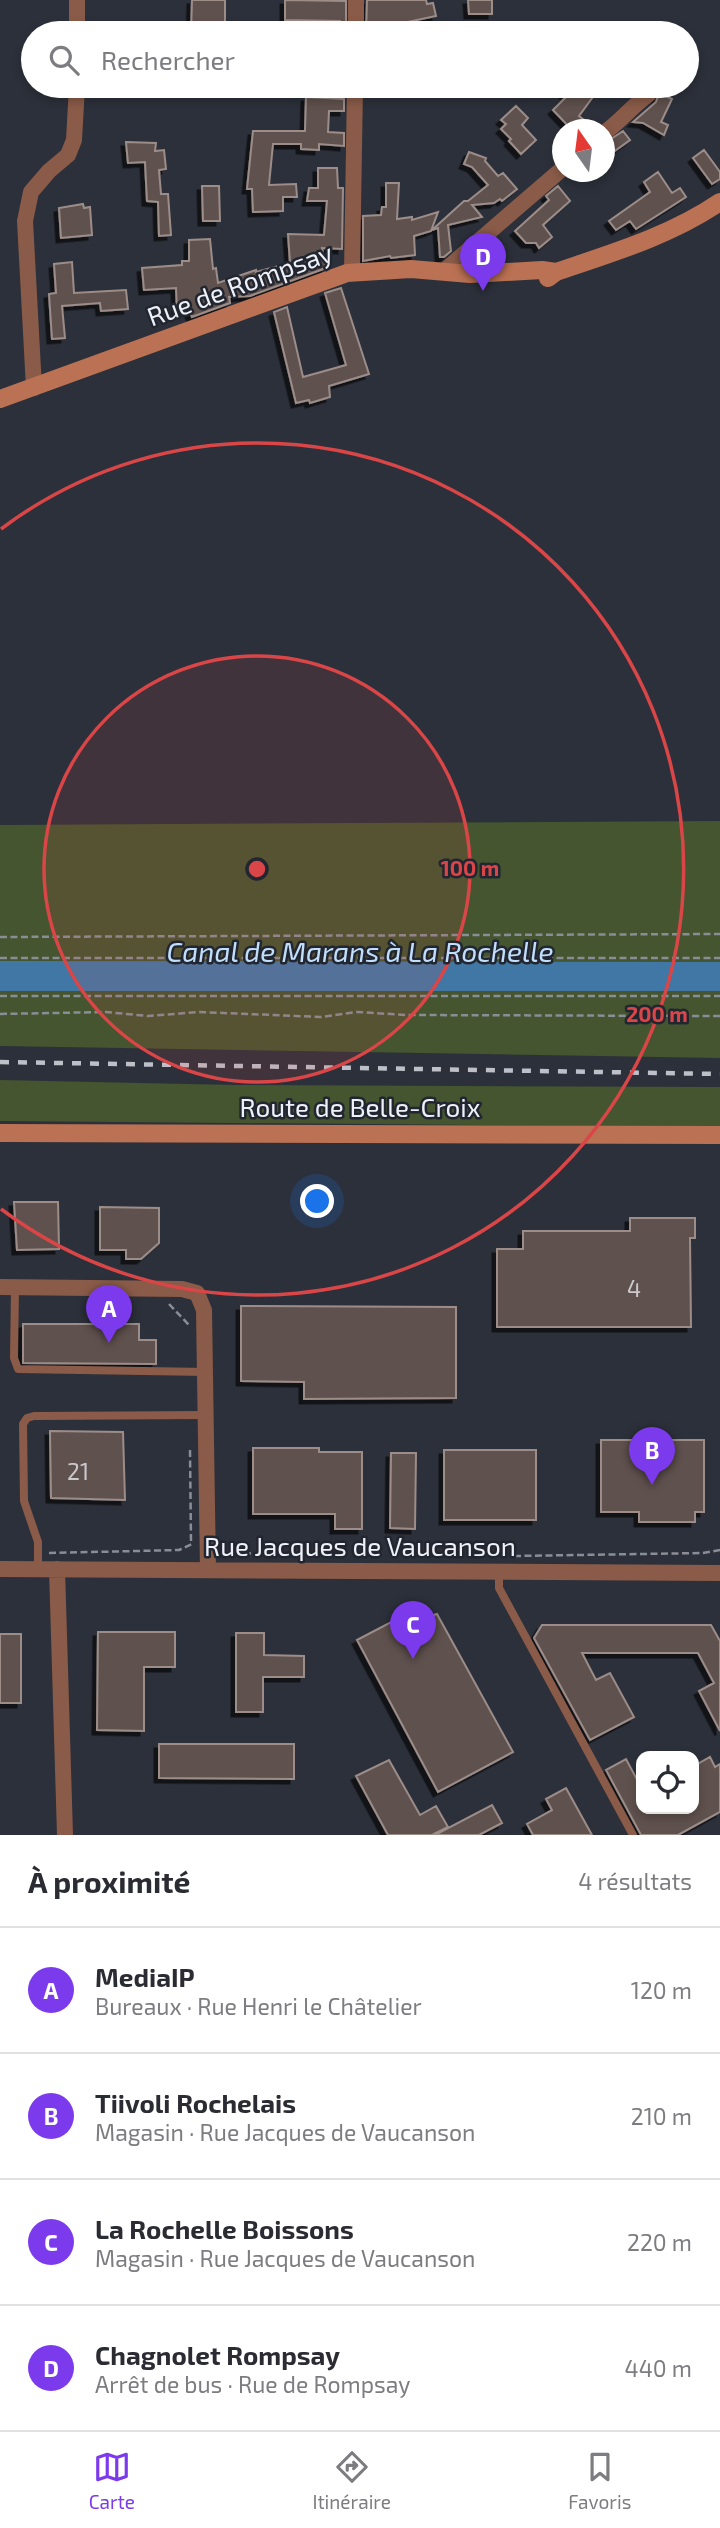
<!DOCTYPE html>
<html lang="fr">
<head>
<meta charset="utf-8">
<style>
  body { margin:0; font-family:"Exo 2",sans-serif; background:#f7f7f7; color:#2b2b33 }
  .controls { position:absolute; right:21px; bottom:21px; display:grid; overflow:hidden; border-radius:14px; box-shadow:0 4px 10px #0003 }
  .controls button { width:63px; height:63px; display:grid; place-items:center; padding:0; border:0; border-bottom:2px solid #e1e1e2; background:#fff; color:#2b2b33; font:35px sans-serif }
  .compass { position:absolute; left:552px; top:119px; width:63px; height:63px; border-radius:50%; background:#fff; box-shadow:0 4px 10px #0003; rotate:346deg }
  .you { position:absolute; left:318px; top:1202px; width:24px; height:24px; margin:-18px; border:5px solid #fff; border-radius:50%; background:#1a73e8; box-shadow:0 0 0 10px #1a73e833 }
  .badge { display:grid; place-items:center; width:46px; height:46px; border-radius:50%; background:#7c3aed; color:#fff; font-size:23px; font-weight:700 }
  .pin { position:absolute; translate:-50% -58px; filter:drop-shadow(0 2px 4px #0008) }
  .pin::after { content:''; position:absolute; top:37px; width:24px; height:21px; background:inherit; clip-path:polygon(0 0,100% 0,50% 100%) }
  .list { margin:0; padding:0; list-style:none }
  h2 { display:flex; justify-content:space-between; align-items:center; height:91px; margin:0; padding:0 28px; font-size:30px }
  h2 small { font-size:23px; font-weight:400; color:#7c7c81 }
  .list li { display:grid; grid-template-columns:46px 1fr auto; gap:21px; align-items:center; box-sizing:border-box; height:126px; padding:0 28px; border-top:2px solid #e1e1e2 }
  .list b { display:block; font-size:26px; white-space:nowrap }
  .list p { margin:0; font-size:23px; white-space:nowrap; color:#7c7c81 }
  .list em { font-size:23px; font-style:normal; color:#7c7c81 }
  .icon { flex:none; width:38px; height:38px; fill:none; stroke:currentColor; stroke-width:2; stroke-linecap:round; stroke-linejoin:round }
  .map { position:relative; flex:none; width:720px; height:1835px; overflow:hidden }
  .search { position:absolute; background:#fff; box-shadow:0 4px 10px #0003; left:21px; right:21px; top:21px; height:77px; display:flex; align-items:center; gap:18px; box-sizing:border-box; padding:0 24px; border-radius:38px; color:#7c7c81; font-size:26px }
  .sheet { height:595px; background:#fff }
  nav { display:flex; justify-content:space-around; align-items:center; box-sizing:border-box; height:98px; border-top:2px solid #e1e1e2; background:#fff; font-size:19px; color:#7c7c81 }
  nav a { display:grid; justify-items:center; gap:4px }
  nav .on { color:#7c3aed }
  .map>svg:first-child { display:block }
  .green { fill:#44552f }
  .water { fill:#4077a4 }
  .building { fill:#5f514e; stroke:#9c8d89; stroke-width:2; filter:url(#shadow) }
  .lines { fill:none; stroke-linecap:round; stroke-linejoin:round }
  .path { stroke:#898d95; stroke-width:2.5; stroke-dasharray:7 3.5; stroke-linecap:butt }
  .lane { stroke:#8a5b48; stroke-width:8 }
  .street { stroke:#8a5b48; stroke-width:16 }
  .secondary { stroke:#bb7153; stroke-width:18 }
  .rail { stroke:#bdc0c8; stroke-width:4.5; stroke-dasharray:9 9; stroke-linecap:butt }
  .ring { fill:none; stroke:#da4647; stroke-width:3.5 }
  .labels { text-anchor:middle; stroke-width:5; stroke-linejoin:round; paint-order:stroke }
  .number-label { font-size:23px; fill:#cac9ce }
  .street-label { font-size:26px; fill:#eef1f8; stroke:#222630 }
  .water-label { font-size:28px; font-style:italic; fill:#c1dffa; stroke:#222630 }
  .centre { fill:#da4647; stroke:#222630; stroke-width:3.5 }
  .ring-label { font-size:21px; text-anchor:middle; font-weight:bold; fill:#da4647; stroke:#222630; stroke-width:5; stroke-linejoin:round; paint-order:stroke }
</style>
</head>
<body>
<div class="map">
<svg width="720" height="1835" viewBox="0 0 720 1835">
  <defs>
    <filter id="shadow"><feDropShadow dx="-4.5" dy="4.5" stdDeviation="0" flood-color="#0009"/></filter>
  </defs>
  <rect width="100%" height="100%" fill="#2c303a"/>
  <path class="green" d="M720 821V1058L0 1046V825Z
    M0 1080 235 1085 720 1087V1127L0 1121Z"/>
  <path class="water" d="M0 961 720 962V991H0Z"/>
  <path class="building" d="M192 0H225V33H191Z
    M285 0 346 1V33H340V21L285 20Z
    M367 0H426L427 4 433 3 436 16 393 25V33H366Z
    M468 0H492V14H469Z
    M566 86H601L579 116 595 128 594 130H572L553 110 567 96 563 93Z
    M659 93 672 99 661 122 668 125 664 135 643 123 633 122 656 102Z
    M306 97 344 99V111H329L328 132 344 133V146L319 144V150L301 149V144H273L269 185 296 184 297 197H283V211L253 212 252 189H247L253 131H305Z
    M516 106 528 118 522 125 536 140 521 154 509 141 511 139 501 129 506 124 501 120Z
    M623 131 630 140 605 158V143Z
    M126 142 156 143 155 151 164 150 166 169 159 170 161 194H168L171 235 159 236 158 202 147 201 145 162 128 163Z
    M704 150 720 172V179L712 184 693 158Z
    M469 152 486 158 485 161 498 176 503 173 517 189 502 201 500 199 494 203 472 205 482 217 448 225 451 251 444 257H440L438 228 432 230 464 201H468L488 185 472 167 464 164Z
    M318 168H337L338 188H343L342 249 322 248 326 268 250 296 229 297 230 303 192 317 189 311 177 312 176 288 144 290 142 268 182 265V261H189V240L210 239 213 269 216 268 218 283 256 270V272L290 263 288 234 324 235 327 201H307L309 188H318Z
    M658 172 672 193 680 188 686 197 636 229 630 221 616 230 609 221 650 192 644 182Z
    M386 183H399L397 219 412 217V220L438 212 431 231 414 236 415 255 391 258 390 256 363 261V216L381 215 382 207H386Z
    M202 186H219L220 221H203Z
    M558 186 570 201 543 225 552 237 539 248 536 243H526L515 231 549 200 546 196Z
    M83 204 84 208 90 207 92 235 61 238 59 208Z
    M72 262 74 293 126 290 128 309 101 311 100 303 62 306 65 338 52 339 49 294 56 293 54 264Z
    M341 288 369 374 329 386 330 397 310 403 309 400 296 403 274 312 287 307 303 377 346 365 325 293Z
    M14 1202H58L59 1249 17 1250Z
    M100 1207 159 1208V1243L141 1259H126V1250H100Z
    M630 1218H695V1238H690L691 1327H497V1249H523V1231H630Z
    M241 1306 456 1307V1398L304 1399V1382L241 1381Z
    M23 1324H139V1340H156V1364L23 1363Z
    M50 1431 123 1432 125 1500 51 1498Z
    M601 1440H704V1512H695V1522H639V1512H601Z
    M253 1448H319V1452H362V1529H335V1514H253Z
    M444 1450H536V1520H444Z
    M391 1453H416L415 1529 390 1528Z
    M437 1614 513 1752 438 1792 357 1640 395 1620 398 1625Z
    M542 1625H711L720 1641V1731L699 1691 714 1683 698 1653H582L596 1680 610 1673 634 1717 590 1740 534 1638Z
    M98 1632H175V1667H144V1731L97 1730Z
    M236 1633H264V1655L304 1656V1677H263V1712H236Z
    M0 1634H21V1703H0Z
    M159 1744H294V1779L159 1778Z
    M710 1757 715 1767 720 1764V1812L678 1835H641L606 1770 626 1759 641 1787V1809H694V1766Z
    M389 1760 420 1815 436 1806 448 1827 432 1835H388L356 1776Z
    M566 1788 592 1835H533L527 1824 552 1810 546 1799Z
    M492 1805 502 1823 479 1835H435Z"/>
  <g class="lines">
    <path class="path" d="M0 937 720 934
      M0 958H720
      M0 996H720
      M0 1014 106 1012 148 1016 199 1012 321 1017 357 1012 407 1015 720 1016
      M169 1304 189 1325
      M190 1450 191 1542
      M223 1552 259 1554
      M49 1553 179 1550 194 1543
      M514 1556 703 1553 720 1550"/>
    <path class="lane" d="M15 1287 14 1358 18 1369 206 1372
      M38 1569V1542L24 1501 23 1424 27 1418 34 1416 207 1415
      M499 1572V1588L633 1835"/>
    <path class="street" d="M77 0V33
      M356 33V0
      M604 133C621 121 632 106 649 94
      M444 271 562 169
      M352 272 355 86
      M34 388 25 221 31 192 49 171 68 155 74 140 77 86
      M0 1287 182 1289 197 1293 204 1310 208 1570
      M0 1569 720 1573
      M57 1569 65 1835"/>
    <path class="secondary" d="M548 278 556 272C612 253 670 236 720 202
      M0 399 347 273 411 269 470 274 542 270 556 272
      M0 1133 720 1135"/>
    <path class="rail" d="M0 1062 720 1074"/>
  </g>
  <circle cx="257" cy="869" r="213" fill="#da4647" fill-opacity=".12"/>
  <g class="ring">
    <circle cx="257" cy="869" r="213"/>
    <path d="M1 529A426 426 0 1 1 1 1209"/>
  </g>
  <g class="labels">
    <g class="number-label">
      <text x="634" y="1297">4</text>
      <text x="78" y="1480">21</text>
    </g>
    <g class="street-label">
      <text transform="translate(240 285) rotate(-20)" y="9">Rue de Rompsay</text>
      <text x="360" y="1117">Route de Belle-Croix</text>
      <text x="360" y="1556">Rue Jacques de Vaucanson</text>
    </g>
    <g class="water-label">
      <text x="360" y="962">Canal de Marans à La Rochelle</text>
    </g>
  </g>
  <circle cx="257" cy="869" r="10" class="centre"/>
  <g class="ring-label">
    <text x="470" y="876">100 m</text>
    <text x="657" y="1022">200 m</text>
  </g>
</svg>
<div class="controls">
<button><svg class="icon" aria-label="locate" viewBox="0 0 24 24"><circle cx="12" cy="12" r="6"/><path d="M12 2v4M12 18v4M2 12h4M18 12h4"/></svg></button>
</div>
<svg class="compass" viewBox="-18 -18 36 36"><path d="M0-13l5 13h-10z" fill="#e53935"/><path d="M0 13l5-13h-10z" fill="#7c7c81"/></svg>
<div class="you"></div>
<div class="pin badge" style="left:109px;top:1343px">A</div>
<div class="pin badge" style="left:652px;top:1485px">B</div>
<div class="pin badge" style="left:413px;top:1659px">C</div>
<div class="pin badge" style="left:483px;top:291px">D</div>
<div class="search"><svg class="icon" aria-label="search" viewBox="0 0 24 24"><circle cx="10" cy="10" r="6"/><path d="M15 15l6 6"/></svg>Rechercher</div>
</div>
<section class="sheet">
<h2>À proximité<small>4 résultats</small></h2>
<ul class="list">
<li><span class="badge">A</span><div><b>MediaIP</b><p>Bureaux · Rue Henri le Châtelier</p></div><em>120 m</em></li>
<li><span class="badge">B</span><div><b>Tiivoli Rochelais</b><p>Magasin · Rue Jacques de Vaucanson</p></div><em>210 m</em></li>
<li><span class="badge">C</span><div><b>La Rochelle Boissons</b><p>Magasin · Rue Jacques de Vaucanson</p></div><em>220 m</em></li>
<li><span class="badge">D</span><div><b>Chagnolet Rompsay</b><p>Arrêt de bus · Rue de Rompsay</p></div><em>440 m</em></li>
</ul>
</section>
<nav>
<a class="on"><svg class="icon" aria-label="map" viewBox="0 0 24 24"><path d="M3 6l6-2 6 2 6-2v14l-6 2-6-2-6 2zM9 4v14M15 6v14"/></svg>Carte</a>
<a><svg class="icon" aria-label="directions" viewBox="0 0 24 24"><path d="M12 3l9 9-9 9-9-9zM9 14v-3h6M13 9l2 2-2 2"/></svg>Itinéraire</a>
<a><svg class="icon" aria-label="saved" viewBox="0 0 24 24"><path d="M7 4h10v16l-5-4-5 4z"/></svg>Favoris</a>
</nav>
</body>
</html>
